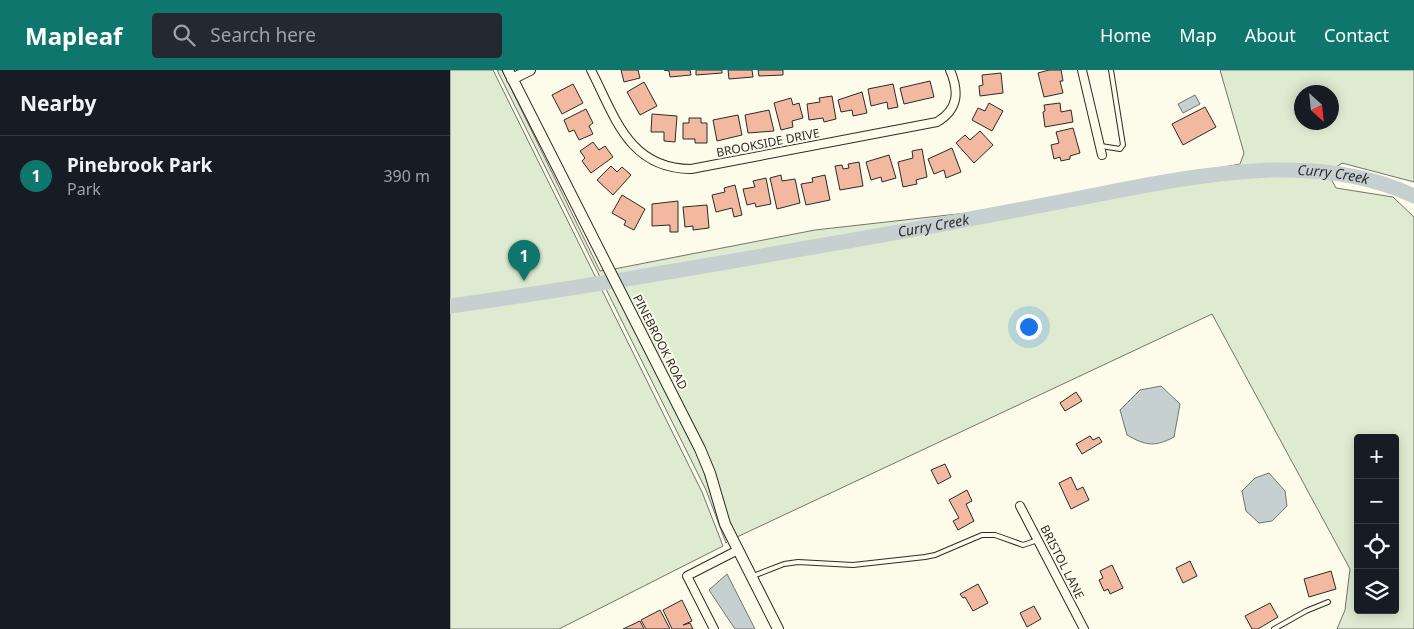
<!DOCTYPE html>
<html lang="en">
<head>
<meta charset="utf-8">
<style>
  body { margin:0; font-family:"Noto Sans",sans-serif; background:#242831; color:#f1f3f6 }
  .controls { position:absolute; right:15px; bottom:15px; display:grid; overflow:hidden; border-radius:5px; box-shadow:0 2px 12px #0003 }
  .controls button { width:45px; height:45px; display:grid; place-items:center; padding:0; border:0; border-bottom:1px solid #363941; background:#171b24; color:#f1f3f6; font:25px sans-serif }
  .compass { position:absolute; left:844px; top:15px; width:45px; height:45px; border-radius:50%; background:#171b24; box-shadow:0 2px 12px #0003; rotate:153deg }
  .you { position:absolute; left:578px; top:256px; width:18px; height:18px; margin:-12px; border:4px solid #fff; border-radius:50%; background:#1a73e8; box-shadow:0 0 0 8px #1a73e833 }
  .badge { display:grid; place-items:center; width:32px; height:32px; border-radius:50%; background:#0f766e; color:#fff; font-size:16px; font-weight:700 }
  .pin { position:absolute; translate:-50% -41px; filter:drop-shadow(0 1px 2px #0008) }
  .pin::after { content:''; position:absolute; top:26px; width:18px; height:15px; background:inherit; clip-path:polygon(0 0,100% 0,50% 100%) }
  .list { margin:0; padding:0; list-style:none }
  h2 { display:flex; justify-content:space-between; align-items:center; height:65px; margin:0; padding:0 20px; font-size:21px }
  h2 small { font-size:16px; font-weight:400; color:#9ea1a6 }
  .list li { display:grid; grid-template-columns:32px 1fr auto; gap:15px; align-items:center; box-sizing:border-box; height:80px; padding:0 20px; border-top:1px solid #363941 }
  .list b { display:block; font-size:19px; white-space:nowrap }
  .list p { margin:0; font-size:16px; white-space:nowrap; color:#9ea1a6 }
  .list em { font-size:16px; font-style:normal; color:#9ea1a6 }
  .icon { flex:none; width:28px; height:28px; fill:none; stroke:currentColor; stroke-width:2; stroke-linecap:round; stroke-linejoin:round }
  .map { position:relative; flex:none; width:964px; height:559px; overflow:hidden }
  header { display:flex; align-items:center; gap:30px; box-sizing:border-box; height:70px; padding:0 25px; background:#0f766e; color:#fff }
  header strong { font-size:24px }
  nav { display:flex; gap:28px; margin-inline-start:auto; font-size:18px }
  .search { width:350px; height:45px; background:#242831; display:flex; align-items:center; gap:12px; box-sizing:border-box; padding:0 18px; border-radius:5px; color:#9ea1a6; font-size:19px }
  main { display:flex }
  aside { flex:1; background:#171b24 }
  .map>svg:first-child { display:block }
  .green { fill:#deebd1; stroke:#74746e; fill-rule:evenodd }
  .water { fill:#c7d0d0; stroke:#74746e }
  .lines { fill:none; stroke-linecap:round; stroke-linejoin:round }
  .river { stroke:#c7d0d0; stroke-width:15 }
  .building { fill:#f2b8a0; stroke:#2b2b2b }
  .service-casing { stroke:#2b2b2b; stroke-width:6 }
  .minor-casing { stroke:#2b2b2b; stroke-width:10 }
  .tertiary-casing { stroke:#2b2b2b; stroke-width:12 }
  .service { stroke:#fdfbea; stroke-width:4 }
  .minor { stroke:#fdfbea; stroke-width:8 }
  .tertiary { stroke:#fdfbea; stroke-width:10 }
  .labels { text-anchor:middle; stroke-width:4; stroke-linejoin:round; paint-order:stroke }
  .street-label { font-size:12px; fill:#2b2b2b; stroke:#fdfbea }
  .water-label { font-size:14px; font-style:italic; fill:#2b2b2b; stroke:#fdfbea }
</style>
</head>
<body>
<header>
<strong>Mapleaf</strong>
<div class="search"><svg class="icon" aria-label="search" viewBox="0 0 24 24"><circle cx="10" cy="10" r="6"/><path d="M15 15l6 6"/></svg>Search here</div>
<nav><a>Home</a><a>Map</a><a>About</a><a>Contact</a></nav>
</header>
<main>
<aside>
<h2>Nearby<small></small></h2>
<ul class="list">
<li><span class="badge">1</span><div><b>Pinebrook Park</b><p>Park</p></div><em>390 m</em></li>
</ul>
</aside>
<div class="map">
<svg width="964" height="559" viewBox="0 0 964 559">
  <rect width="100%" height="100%" fill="#fdfbea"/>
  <path class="green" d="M0 0H43L252 422 273 476 109 559H0Z
    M47 0H52L150 201 155 200 250 389 267 445 278 471 276 473 256 420Z
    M770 0H964V112L892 93 878 103 886 118 943 127 964 147V559H887L895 540 900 499 762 244 287 467 279 453 258 386 164 199 365 160 552 139 790 94 794 83ZM852 22H882V52H852ZM908 368H945V540H908Z"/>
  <path class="water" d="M745 25 750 34 733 43 728 34Z
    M711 316 730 334 724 367C705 377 696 376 677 365L670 340 690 320Z
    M819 403 835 421 837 436 822 451 809 453 796 441 792 421 805 408Z
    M277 504 305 559H285L259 520Z"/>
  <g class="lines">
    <path class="river" id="s1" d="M0 236C144 216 288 190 432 165 500 153 568 140 635 127 739 107 864 78 964 126"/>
  </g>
  <path class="building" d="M171 0H188L190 8 174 12Z
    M214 0H240L241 5 220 7 219 1Z
    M246 0H272V3L246 5Z
    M278 0H302L303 7 279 9Z
    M308 0H333V5L309 6Z
    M599 0H611L613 11H610L613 23 594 27 588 3Z
    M551 3 553 23 530 26 529 16 533 15 532 5Z
    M480 11 484 27 454 34 450 18Z
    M194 12 207 36 190 45 177 22Z
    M123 14 133 33 112 44 102 25Z
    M443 14 448 37 438 39 437 32 421 36 418 19Z
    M412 22 417 43 403 46 402 40 391 42 388 30Z
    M382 26 386 49 374 52 373 48 359 50 357 34 370 32 369 28Z
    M341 28 343 35 349 33 353 48 342 51 343 57 331 60 324 33Z
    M539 33 553 41 542 61 522 50 528 38 535 41Z
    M610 33 611 42 621 40 623 52 595 57 593 42 595 41 594 35Z
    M755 37 766 57 733 75 722 54Z
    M136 39 143 53 139 56 143 64 129 70 124 60 119 62 114 50Z
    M319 40 324 61 298 63 295 45Z
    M202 44 227 46 225 72 214 71V62H201Z
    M288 45 292 65 267 71 263 50Z
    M239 48H251V53H257V73H245V69H233V53H239Z
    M623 58 630 83 620 86V89L611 91 610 87 604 89 601 75 609 73 606 62Z
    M530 61 543 75 524 93 506 73 515 65 520 70Z
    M143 72 149 80 155 76 163 87 141 103 132 91 135 88 130 81Z
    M502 78 511 102 496 108 494 100 484 104 478 89Z
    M472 79 477 107 466 110 467 114 453 117 448 92 463 88 462 81Z
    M439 85 446 108 432 112 431 107 421 110 416 92Z
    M409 92 413 116 390 120 385 96 392 95 393 99 399 98 398 94Z
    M161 96 167 102 172 97 181 105 163 125 147 110Z
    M331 105 332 111 345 109 350 133 327 139 320 108Z
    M375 105 380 130 356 135 351 114 363 112 362 108Z
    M316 108 321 134 306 137 305 133 297 135 293 119 305 117 303 111Z
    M285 115 292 145 284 147 282 138 266 142 262 125 275 122 274 118Z
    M172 125 195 139 184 160 174 155 176 151 162 143Z
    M228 131V162H220V155L202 156V134Z
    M257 135 259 158 243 160V156L235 157 233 137Z
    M626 322 632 331 615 341 610 333Z
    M640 366 643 370 649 367 652 372 632 384 626 374Z
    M495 394 501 407 488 414 481 400Z
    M621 407 627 420 633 417 639 430 621 439 609 413Z
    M517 420 522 431 516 434 524 451 508 460 503 451 509 448 499 430Z
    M740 491 747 506 733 513 726 498Z
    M662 495 673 518 660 524 658 519 654 521 649 510 653 508 650 501Z
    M881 501 886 519 859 527 854 509Z
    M528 514 538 533 523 541 515 527 513 528 510 524Z
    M232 530 242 551 233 555 240 553 243 559H222L213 540Z
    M820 533 828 547 808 559H802L795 546Z
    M584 536 591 549 577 557 570 543Z
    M210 540 220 559H196L191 550Z
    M190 551 194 559H173Z"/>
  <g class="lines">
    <g class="service-casing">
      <path id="service" d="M651 76 670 79 673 75 661 0
        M303 506 334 494 348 492 403 495 475 487 485 485 532 465H545L573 475 588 470
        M824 559 856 541 878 532"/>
    </g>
    <g class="minor-casing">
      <path id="minor" d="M141 0C165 47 179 99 241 99L487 52C509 39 509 21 500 0
        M632 0 652 85
        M570 436 634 559
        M264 559 237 506 288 480"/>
    </g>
    <g class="tertiary-casing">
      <path id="tertiary" d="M58 0 250 379 260 403 275 454 328 559
        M62 9 80 0"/>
    </g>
    <use href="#service" class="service"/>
    <use href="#minor" class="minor"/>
    <use href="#tertiary" class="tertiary"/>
  </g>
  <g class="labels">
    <g class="street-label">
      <text transform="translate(318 73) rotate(-11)" y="4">BROOKSIDE DRIVE</text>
      <text transform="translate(210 272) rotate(63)" y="4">PINEBROOK ROAD</text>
      <text transform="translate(612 492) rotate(63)" y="4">BRISTOL LANE</text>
    </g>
    <g class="water-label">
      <text dy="5" stroke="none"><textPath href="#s1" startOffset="895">Curry Creek</textPath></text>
      <text dy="5" stroke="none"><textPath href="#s1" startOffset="490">Curry Creek</textPath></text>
    </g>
  </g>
</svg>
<div class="controls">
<button>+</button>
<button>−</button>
<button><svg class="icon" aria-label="locate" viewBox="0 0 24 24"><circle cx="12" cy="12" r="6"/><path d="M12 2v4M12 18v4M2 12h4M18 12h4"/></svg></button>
<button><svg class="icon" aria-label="layers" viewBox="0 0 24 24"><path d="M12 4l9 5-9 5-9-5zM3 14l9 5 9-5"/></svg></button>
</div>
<svg class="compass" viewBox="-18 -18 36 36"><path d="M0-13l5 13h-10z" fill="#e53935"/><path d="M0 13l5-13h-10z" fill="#9ea1a6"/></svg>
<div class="you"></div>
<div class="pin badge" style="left:74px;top:211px">1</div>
</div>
</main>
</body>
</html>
